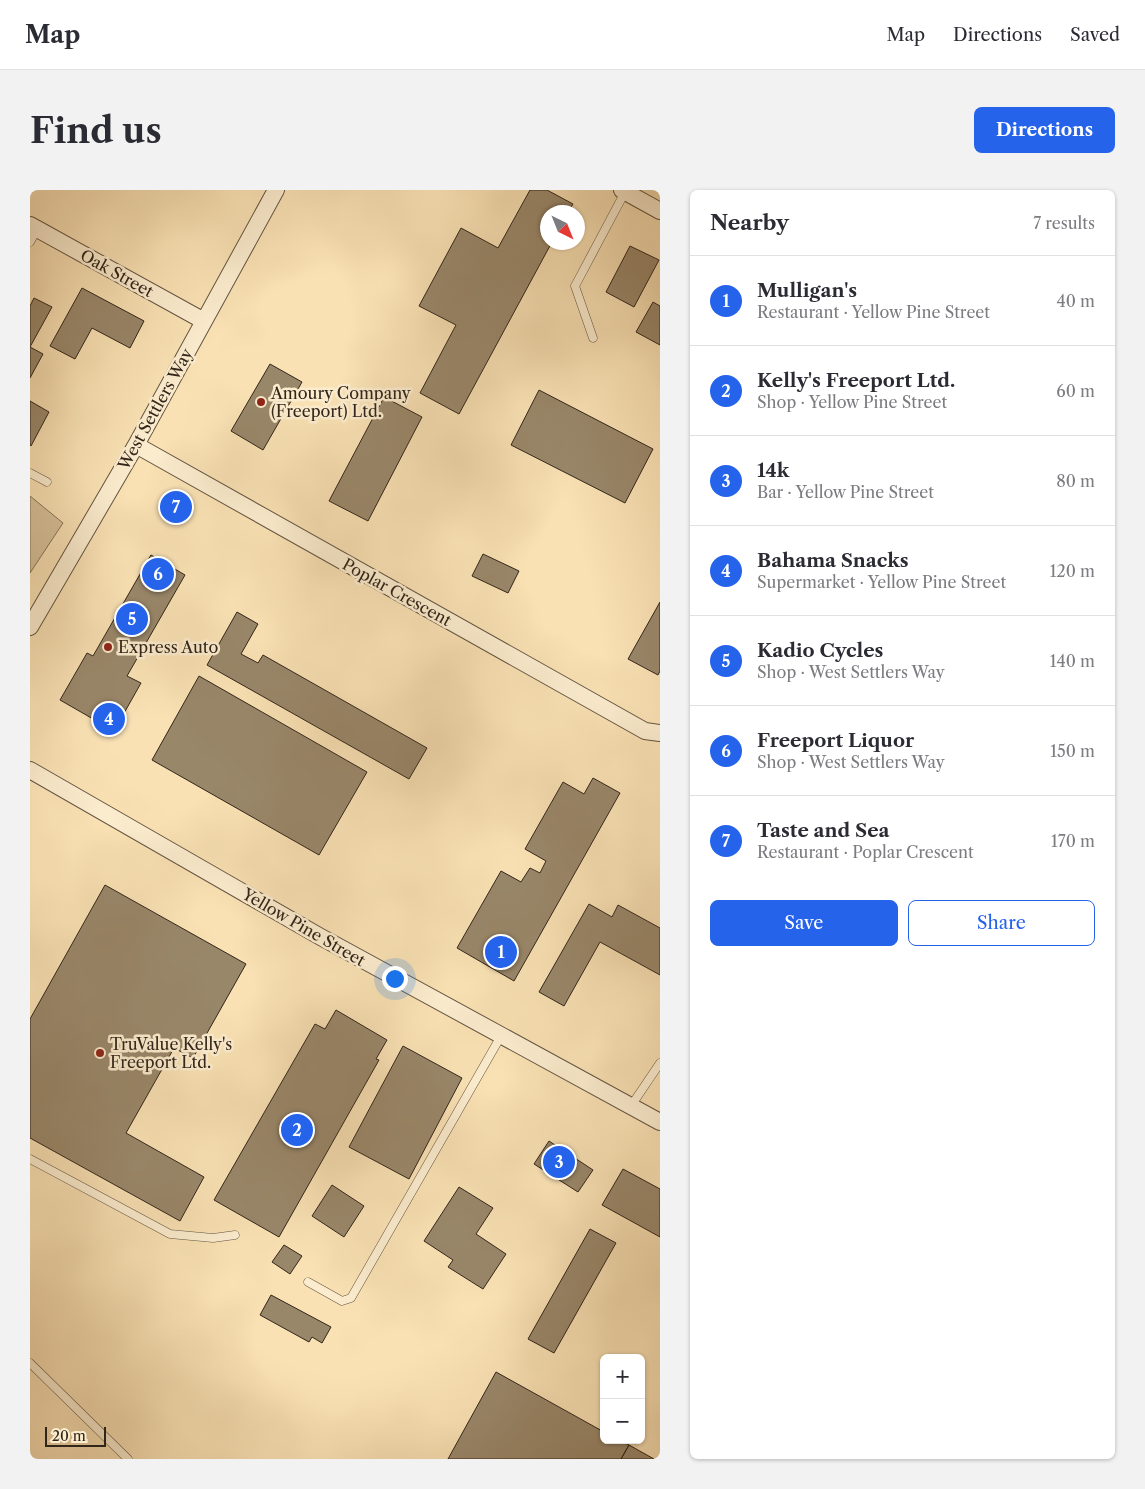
<!DOCTYPE html>
<html lang="en">
<head>
<meta charset="utf-8">
<style>
  body { margin:0; font-family:"Libre Caslon Text",serif; background:#f2f2f3; color:#2b2b33 }
  .controls { position:absolute; right:15px; bottom:15px; display:grid; overflow:hidden; border-radius:8px; box-shadow:0 1px 4px #0004 }
  .controls button { width:45px; height:45px; display:grid; place-items:center; padding:0; border:0; border-bottom:1px solid #e1e1e2; background:#fff; color:#2b2b33; font:25px sans-serif }
  .compass { position:absolute; left:510px; top:15px; width:45px; height:45px; border-radius:50%; background:#fff; box-shadow:0 1px 4px #0004; rotate:137deg }
  .scale { position:absolute; left:15px; bottom:12px; width:61px; box-sizing:border-box; padding-left:5px; border:2px solid #32251a; border-top:0; font-size:14px; line-height:18px; white-space:nowrap; color:#32251a; -webkit-text-stroke:4px #fbecce; paint-order:stroke }
  .you { position:absolute; left:364px; top:788px; width:18px; height:18px; margin:-12px; border:4px solid #fff; border-radius:50%; background:#1a73e8; box-shadow:0 0 0 8px #1a73e833 }
  .badge { display:grid; place-items:center; width:32px; height:32px; border-radius:50%; background:#2563eb; color:#fff; font-size:16px; font-weight:700 }
  .pin { position:absolute; translate:-50% -50%; border:2px solid #fff; box-shadow:0 1px 5px #0006 }
  .list { margin:0; padding:0; list-style:none }
  h2 { display:flex; justify-content:space-between; align-items:center; height:65px; margin:0; padding:0 20px; font-size:21px }
  h2 small { font-size:16px; font-weight:400; color:#7c7c81 }
  .list li { display:grid; grid-template-columns:32px 1fr auto; gap:15px; align-items:center; box-sizing:border-box; height:90px; padding:0 20px; border-top:1px solid #e1e1e2 }
  .list b { display:block; font-size:19px; white-space:nowrap }
  .list p { margin:0; font-size:16px; white-space:nowrap; color:#7c7c81 }
  .list em { font-size:16px; font-style:normal; color:#7c7c81 }
  .actions { display:flex; gap:10px; padding:15px 20px }
  .actions a { flex:1; padding:11px 0; border:1px solid #2563eb; border-radius:8px; text-align:center; font-size:18px; color:#2563eb }
  .actions .main { background:#2563eb; color:#fff }
  .map { position:relative; flex:none; width:630px; height:1269px; overflow:hidden; border-radius:8px }
  header { display:flex; align-items:center; gap:30px; box-sizing:border-box; height:70px; padding:0 25px; background:#fff; border-bottom:1px solid #e1e1e2 }
  header strong { font-size:24px }
  nav { display:flex; gap:28px; margin-inline-start:auto; font-size:18px }
  .intro { display:flex; align-items:center; justify-content:space-between; box-sizing:border-box; height:120px; padding:0 30px }
  h1 { margin:0; font-size:35px }
  .button { padding:12px 22px; border-radius:8px; background:#2563eb; color:#fff; font-size:18px; font-weight:700 }
  main { display:flex; gap:30px; padding:0 30px }
  aside { flex:1; background:#fff; border-radius:8px; box-shadow:0 1px 4px #0004 }
  .map>svg:first-child { display:block }
  .green { fill:#d7c19a; stroke:#84735a }
  .building { fill:#99876a; stroke:#32251a }
  .lines { fill:none; stroke-linecap:round; stroke-linejoin:round }
  .lane-casing { stroke:#645440; stroke-width:9 }
  .street-casing { stroke:#645440; stroke-width:18 }
  .lane { stroke:#fbecce; stroke-width:8 }
  .street { stroke:#fbecce; stroke-width:16 }
  .poi-dot { fill:#8f2418; stroke:#fbecce; stroke-width:2 }
  .labels { text-anchor:middle; stroke-width:5; stroke-linejoin:round; paint-order:stroke }
  .street-label { font-size:16px; fill:#32251a; stroke:#fbecce }
  .poi-label { font-size:16px; fill:#32251a; stroke:#fbecce; text-anchor:start }
</style>
</head>
<body>
<header>
<strong>Map</strong>
<nav><a>Map</a><a>Directions</a><a>Saved</a></nav>
</header>
<div class="intro"><h1>Find us</h1><a class="button">Directions</a></div>
<main>
<div class="map">
<svg width="630" height="1269" viewBox="0 0 630 1269">
  <rect width="100%" height="100%" fill="#f9e1b4"/>
  <filter id="stains"><feTurbulence type="fractalNoise" baseFrequency=".004" numOctaves="4"/><feColorMatrix values="0 0 0 0 .2 0 0 0 0 .09 0 0 0 0 .02 0 0 0 .5 -.17"/></filter>
  <radialGradient id="worn" r=".72"><stop offset=".6" stop-color="#630" stop-opacity="0"/><stop offset="1" stop-color="#630" stop-opacity=".3"/></radialGradient>
  <path class="green" d="M0 306 33 333 0 383Z"/>
  <path class="building" d="M500 0H517L543 14 538 22H518V52H522L429 224 390 203 426 135 389 116 431 38 468 58Z
    M600 56 629 70 604 117 576 102Z
    M52 98 114 131 100 158 62 138 45 169 20 156Z
    M4 108 22 117 0 157 13 164 0 188V116Z
    M623 112 630 116V155L606 142Z
    M240 174 272 192 233 260 201 241Z
    M509 200 623 259 595 313 481 255Z
    M354 207 392 227 338 331 299 311Z
    M0 211 19 222 1 256 0 255Z
    M453 364 489 381 478 403 442 386Z
    M121 365 155 385 97 486 111 493 84 541 30 510 57 463 63 466Z
    M630 412V481L628 485 598 469Z
    M207 422 228 434 211 464 228 473 233 465 397 558 379 589 177 475Z
    M169 486 337 582 289 665 122 570Z
    M563 588 590 603 484 791 427 758 471 681 491 692 500 678 510 683 516 671 495 659 533 592 554 604Z
    M75 695 216 774 163 868 144 858 96 943 174 987 150 1031 0 948V829Z
    M559 714 582 727 588 715 630 738V785L570 752 534 816 509 802Z
    M306 820 357 850 346 869 349 870 249 1047 184 1010 285 834 295 839Z
    M373 856 432 888 379 989 319 957Z
    M519 951 563 980 548 1002 504 974Z
    M593 979 630 999V1047L572 1015Z
    M302 995 334 1016 314 1047 282 1026Z
    M429 997 463 1018 446 1044 476 1064 453 1099 418 1077 423 1070 394 1051Z
    M560 1039 586 1053 524 1163 498 1149Z
    M254 1055 272 1066 260 1084 242 1072Z
    M241 1105 301 1137 292 1153 282 1147 279 1152 230 1125Z
    M466 1182 574 1242V1250H589L599 1255 591 1269H418Z
    M599 1255 624 1269H591Z"/>
  <g class="lines">
    <g class="lane-casing">
      <path id="lane" d="M0 52 7 39
        M563 148 545 96 595 2
        M0 283 17 292
        M601 916 630 873
        M0 969 140 1044 183 1048 205 1045
        M278 1092 312 1111 321 1108 471 846
        M0 1173 98 1269"/>
    </g>
    <g class="street-casing">
      <path id="street" d="M592 0 630 21
        M0 35 174 131
        M106 255 615 541 630 543
        M0 437 106 255 246 0
        M0 580 289 746 630 932"/>
    </g>
    <use href="#lane" class="lane"/>
    <use href="#street" class="street"/>
  </g>
  <g class="poi-dot">
    <circle cx="231" cy="212" r="5"/>
    <circle cx="78" cy="457" r="5"/>
    <circle cx="70" cy="863" r="5"/>
  </g>
  <g class="labels">
    <g class="street-label">
      <text transform="translate(87 83) rotate(29)" y="6">Oak Street</text>
      <text transform="translate(125 219) rotate(-61)" y="6">West Settlers Way</text>
      <text transform="translate(367 402) rotate(29)" y="6">Poplar Crescent</text>
      <text transform="translate(274 737) rotate(30)" y="6">Yellow Pine Street</text>
    </g>
    <g class="poi-label">
      <text x="241" y="209">Amoury Company<tspan x="241" dy="18">(Freeport) Ltd.</tspan></text>
      <text x="88" y="463">Express Auto</text>
      <text x="80" y="860">TruValue Kelly's<tspan x="80" dy="18">Freeport Ltd.</tspan></text>
    </g>
  </g>
  <rect width="100%" height="100%" filter="url(#stains)"/>
  <rect width="100%" height="100%" fill="url(#worn)"/>
</svg>
<div class="controls">
<button>+</button>
<button>−</button>
</div>
<svg class="compass" viewBox="-18 -18 36 36"><path d="M0-13l5 13h-10z" fill="#e53935"/><path d="M0 13l5-13h-10z" fill="#7c7c81"/></svg>
<div class="scale">20 m</div>
<div class="you"></div>
<div class="pin badge" style="left:471px;top:762px">1</div>
<div class="pin badge" style="left:267px;top:940px">2</div>
<div class="pin badge" style="left:529px;top:972px">3</div>
<div class="pin badge" style="left:79px;top:529px">4</div>
<div class="pin badge" style="left:102px;top:429px">5</div>
<div class="pin badge" style="left:128px;top:384px">6</div>
<div class="pin badge" style="left:146px;top:317px">7</div>
</div>
<aside>
<h2>Nearby<small>7 results</small></h2>
<ul class="list">
<li><span class="badge">1</span><div><b>Mulligan's</b><p>Restaurant · Yellow Pine Street</p></div><em>40 m</em></li>
<li><span class="badge">2</span><div><b>Kelly's Freeport Ltd.</b><p>Shop · Yellow Pine Street</p></div><em>60 m</em></li>
<li><span class="badge">3</span><div><b>14k</b><p>Bar · Yellow Pine Street</p></div><em>80 m</em></li>
<li><span class="badge">4</span><div><b>Bahama Snacks</b><p>Supermarket · Yellow Pine Street</p></div><em>120 m</em></li>
<li><span class="badge">5</span><div><b>Kadio Cycles</b><p>Shop · West Settlers Way</p></div><em>140 m</em></li>
<li><span class="badge">6</span><div><b>Freeport Liquor</b><p>Shop · West Settlers Way</p></div><em>150 m</em></li>
<li><span class="badge">7</span><div><b>Taste and Sea</b><p>Restaurant · Poplar Crescent</p></div><em>170 m</em></li>
</ul>
<div class="actions"><a class="main">Save</a><a>Share</a></div>
</aside>
</main>
</body>
</html>
